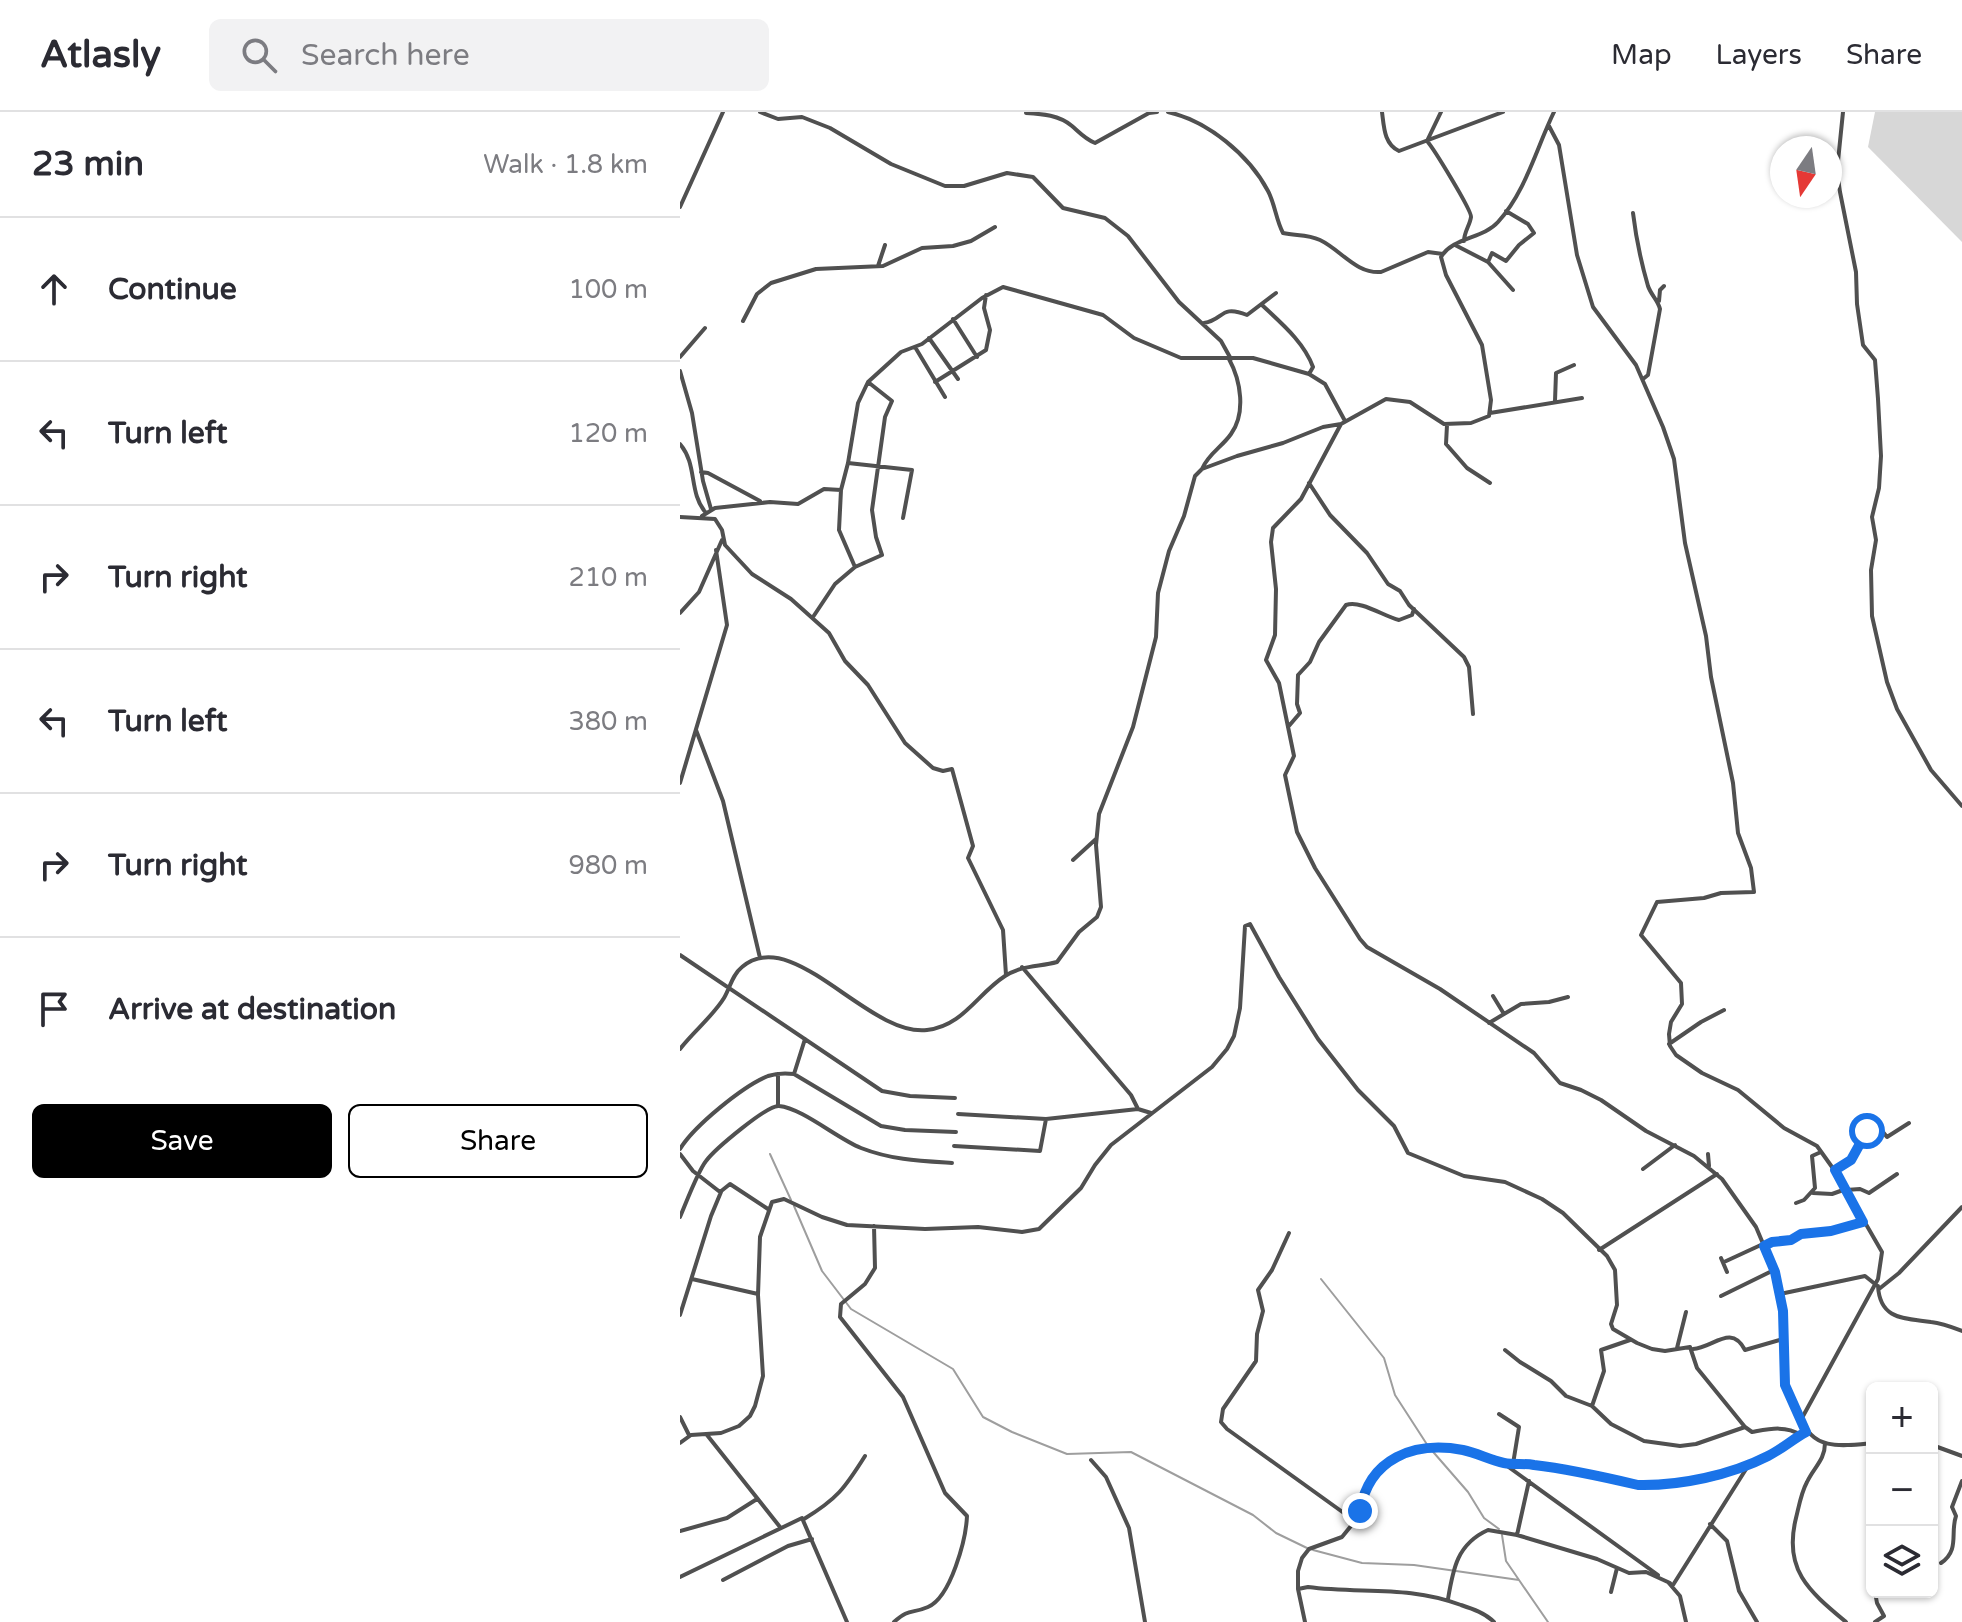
<!DOCTYPE html>
<html lang="en">
<head>
<meta charset="utf-8">
<style>
  body { margin:0; font-family:"Varela Round",sans-serif; background:#f2f2f3; color:#2b2b33 }
  .controls { position:absolute; right:24px; bottom:24px; display:grid; overflow:hidden; border-radius:12px; box-shadow:0 2px 6px #0004 }
  .controls button { width:72px; height:72px; display:grid; place-items:center; padding:0; border:0; border-bottom:2px solid #e1e1e2; background:#fff; color:#2b2b33; font:40px sans-serif }
  .compass { position:absolute; left:1090px; top:24px; width:72px; height:72px; border-radius:50%; background:#fff; box-shadow:0 2px 6px #0004; rotate:193deg }
  .stop { position:absolute; width:24px; height:24px; margin:-18px; border:6px solid #1a73e8; border-radius:50%; background:#fff }
  .stop.end { background:#1a73e8; border-color:#fff; box-shadow:0 2px 8px #0008 }
  .list { margin:0; padding:0; list-style:none }
  h2 { display:flex; justify-content:space-between; align-items:center; height:104px; margin:0; padding:0 32px; font-size:34px }
  h2 small { font-size:26px; font-weight:400; color:#7c7c81 }
  .list li { display:grid; grid-template-columns:52px 1fr auto; gap:24px; align-items:center; box-sizing:border-box; height:144px; padding:0 32px; border-top:2px solid #e1e1e2 }
  .list b { display:block; font-size:30px; white-space:nowrap }
  .list em { font-size:26px; font-style:normal; color:#7c7c81 }
  .actions { display:flex; gap:16px; padding:24px 32px }
  .actions a { flex:1; padding:18px 0; border:2px solid #000; border-radius:12px; text-align:center; font-size:28px; color:#000 }
  .actions .main { background:#000; color:#fff }
  .icon { flex:none; width:44px; height:44px; fill:none; stroke:currentColor; stroke-width:2; stroke-linecap:round; stroke-linejoin:round }
  .map { position:relative; flex:none; width:1282px; height:1510px; overflow:hidden }
  header { display:flex; align-items:center; gap:48px; box-sizing:border-box; height:112px; padding:0 40px; background:#fff; border-bottom:2px solid #e1e1e2 }
  header strong { font-size:38px }
  nav { display:flex; gap:44px; margin-inline-start:auto; font-size:28px }
  .search { width:560px; height:72px; background:#f2f2f3; display:flex; align-items:center; gap:20px; box-sizing:border-box; padding:0 28px; border-radius:12px; color:#7c7c81; font-size:30px }
  main { display:flex }
  aside { flex:1; background:#fff }
  .map>svg:first-child { display:block }
  .green { fill:#d7d7d7 }
  .lines { fill:none; stroke-linecap:round; stroke-linejoin:round }
  .stream { stroke:#9e9e9e; stroke-width:2 }
  .street { stroke:#505050; stroke-width:4 }
  .route { stroke:#1a73e8; stroke-width:10 }
</style>
</head>
<body>
<header>
<strong>Atlasly</strong>
<div class="search"><svg class="icon" aria-label="search" viewBox="0 0 24 24"><circle cx="10" cy="10" r="6"/><path d="M15 15l6 6"/></svg>Search here</div>
<nav><a>Map</a><a>Layers</a><a>Share</a></nav>
</header>
<main>
<aside>
<h2>23 min<small>Walk · 1.8 km</small></h2>
<ul class="list">
<li><svg class="icon" aria-label="ahead" viewBox="0 0 24 24"><path d="M12 20V5M6 11l6-6 6 6"/></svg><div><b>Continue</b></div><em>100 m</em></li>
<li><svg class="icon" aria-label="left" viewBox="0 0 24 24"><path d="M17 20v-9H6M10 6l-5 5 5 5"/></svg><div><b>Turn left</b></div><em>120 m</em></li>
<li><svg class="icon" aria-label="right" viewBox="0 0 24 24"><path d="M7 20v-9h11M14 6l5 5-5 5"/></svg><div><b>Turn right</b></div><em>210 m</em></li>
<li><svg class="icon" aria-label="left" viewBox="0 0 24 24"><path d="M17 20v-9H6M10 6l-5 5 5 5"/></svg><div><b>Turn left</b></div><em>380 m</em></li>
<li><svg class="icon" aria-label="right" viewBox="0 0 24 24"><path d="M7 20v-9h11M14 6l5 5-5 5"/></svg><div><b>Turn right</b></div><em>980 m</em></li>
<li><svg class="icon" aria-label="arrive" viewBox="0 0 24 24"><path d="M6 21V4h12l-3 4 3 4H6"/></svg><div><b>Arrive at destination</b></div></li>
</ul>
<div class="actions"><a class="main">Save</a><a>Share</a></div>
</aside>
<div class="map">
<svg width="1282" height="1510" viewBox="0 0 1282 1510">
  <rect width="100%" height="100%" fill="#fff"/>
  <path class="green" d="M1195 0H1282V130L1188 35Z"/>
  <g class="lines">
    <path class="stream" d="M90 1042 111 1088
      M114 1094 142 1159 171 1197 273 1257 303 1305 332 1320 387 1342 451 1340 573 1403 596 1421 627 1436
      M641 1167 704 1246 715 1283 748 1334 788 1380 804 1406 819 1417
      M822 1423 826 1449 839 1468
      M633 1438 682 1451 734 1453 839 1468 868 1510"/>
    <path class="street" d="M80 0 98 7 122 5 150 16 211 52 265 74H284L327 61 353 65 383 96 425 106 448 124 499 190 541 229 551 247
      M488 0C528 9 569 43 588 79 595 92 596 108 603 121 616 124 627 122 640 128 661 138 676 162 701 160L748 140 763 142
      M702 0C704 15 704 32 719 39L823 0
      M761 0 747 29C754 37 792 99 791 105 790 113 784 120 784 129
      M874 0C856 37 846 79 818 110 803 127 773 125 761 145L766 163 802 233 811 288 809 304 791 311 764 312 730 290 706 287 661 312 621 387 593 416 591 430 596 477 595 523 586 548 599 571 614 644 605 663 617 720 635 756 680 827 687 835 760 877 854 941 880 971 901 978 921 988 966 1019 1014 1044 1042 1067 1076 1115 1095 1160 1103 1199 1105 1273 1122 1306
      M1163 0 1157 59 1160 80 1176 160 1177 192 1183 233 1195 248 1198 287 1201 344 1199 376 1192 405 1196 428 1191 458 1192 504 1207 570 1217 597 1251 658 1282 694
      M346 1C363 2 379 3 392 14 400 21 405 27 415 31L469 1 477 0
      M869 14 879 33 897 143 913 195 956 253 983 315 994 347 1005 431 1026 524 1031 565 1053 671 1058 721 1071 756 1074 780 1041 781 1024 786 977 790 961 823 1001 871 1002 892 991 910 989 922 990 934 996 943 1022 961 1058 978 1104 1016 1137 1034 1157 1062 1202 1140 1198 1167 1122 1306C1131 1339 1163 1334 1192 1331
      M0 95 43 0
      M953 101C956 126 961 150 968 174 971 183 978 188 980 197L968 263 963 267
      M775 133 808 150 833 178
      M808 150 812 141 826 149 839 133 854 121 848 112 826 99
      M198 154 205 133
      M979 189 980 178 984 174
      M582 193C601 211 624 230 633 255L629 262
      M273 207 297 245
      M63 209 77 182 91 171 136 157 203 154 242 136 273 134 291 129 315 115
      M524 211C544 208 540 192 567 203L596 181
      M249 226 278 267
      M235 235 265 285
      M0 245 25 216
      M0 259 12 301 23 369 31 397
      M255 270 306 238 310 218 304 196 306 183
      M875 289 876 261 894 253
      M810 301 902 286
      M767 313 766 332 787 356 810 371
      M0 332C18 353 8 380 26 401
      M168 351 232 358 223 406
      M522 357C528 342 542 335 551 322 566 301 561 269 549 247
      M21 360 28 361 80 389
      M629 371 650 403 687 441 708 472 720 479 729 493 784 545 789 555 793 602
      M22 404 35 396 90 390 118 392 144 377 161 378 168 351 178 291 188 270 221 240 242 232 302 186 323 175 423 203 454 226 501 246H573L629 262 645 272 665 309
      M0 405 35 407 42 418 45 433 72 462 111 487 149 521 165 549 188 573 225 631 253 656 263 659 272 657 293 734 288 746 323 818 326 863
      M175 455 202 443 196 425 192 398 205 305 212 289 188 270
      M0 501 19 480 42 428
      M133 505 155 472 175 455 159 418 161 378
      M608 615 620 601 617 592 618 563 630 550 639 530 666 493C681 488 703 504 719 508L732 503 734 497
      M16 618 43 689 80 846
      M0 671 47 513 36 438
      M393 748 416 727
      M0 843 202 979 230 984 275 986
      M342 855 451 983 458 997
      M824 902 841 892 869 890 888 885
      M809 911 824 902 813 884
      M989 932 1021 910 1044 898
      M0 937C13 920 33 904 44 886 50 876 52 863 62 855 113 812 188 925 247 918 283 914 297 882 325 864 342 853 359 855 377 850L399 820 417 805 421 795 416 733 419 702 453 615 476 525 478 481 489 439 504 404 515 364 522 357 557 344 603 331 643 315 661 312
      M98 962V994
      M114 962 125 927
      M278 1002 366 1007 458 997 471 1001
      M274 1034 360 1039 366 1007
      M0 1037C14 1014 63 974 88 964 97 961 105 961 114 962L201 1014 225 1018 276 1020
      M0 1042 13 1059 40 1080 50 1072 88 1097
      M1028 1042 1029 1054
      M963 1057 995 1033
      M1155 1058 1171 1048 1190 1017 1199 1023 1203 1020 1207 1025 1229 1011
      M1166 1078 1180 1077 1189 1081 1217 1062
      M1133 1081 1152 1082 1166 1077
      M1116 1091 1124 1088 1135 1076 1132 1044 1141 1040
      M0 1105C6 1091 18 1059 26 1049 35 1037 87 993 99 994 122 996 158 1027 181 1036 212 1048 240 1049 272 1051
      M194 1114 195 1156 185 1172 161 1192 160 1205 223 1285 265 1381 287 1404C286 1427 271 1485 248 1495 232 1502 229 1496 214 1510
      M609 1121 592 1158 578 1178 583 1199 577 1222 576 1249 543 1297 541 1310 547 1317 675 1409
      M1084 1134 1092 1130 1111 1128 1121 1122 1151 1119 1183 1110
      M919 1138 1037 1062
      M1041 1146 1047 1160
      M1044 1150 1083 1132
      M12 1167 78 1182
      M1198 1174C1200 1208 1224 1206 1251 1210 1262 1211 1272 1215 1282 1219
      M1199 1177 1219 1161 1282 1095
      M1100 1182 1185 1164 1195 1172
      M1041 1184 1094 1158
      M0 1203 31 1104 41 1080
      M997 1236 1006 1200
      M1013 1237C1033 1236 1051 1211 1065 1238L1103 1227
      M825 1238 840 1250 871 1269 886 1284 912 1294 931 1312 964 1329 1000 1334 1016 1332 1065 1315 1072 1320C1089 1317 1105 1313 1121 1323
      M912 1294 924 1259 921 1238 950 1228
      M819 1302 839 1315 833 1352
      M0 1305 9 1323
      M27 1323 100 1415
      M0 1331 11 1323 41 1321 59 1314 70 1304 75 1294 83 1264 78 1183 80 1125 92 1090 104 1087 142 1105 167 1113 245 1117 298 1115 342 1120 359 1117 401 1076 415 1053 431 1033 532 955 547 937 554 924 560 896 565 814 570 812 599 865 638 927 678 978 714 1014 728 1041 784 1064 825 1070 862 1087 883 1101 927 1144 935 1158 937 1193 931 1212 933 1217 957 1231 972 1237 985 1239 1010 1235 1017 1256 1065 1315
      M1145 1331C1145 1348 1134 1355 1127 1370 1121 1381 1119 1394 1116 1406 1103 1458 1129 1479 1166 1510
      M1252 1333 1282 1344
      M411 1348 426 1365 449 1416 465 1510
      M823 1351 978 1463
      M124 1407C157 1387 165 1376 185 1344
      M1030 1412 1047 1429 1059 1479 1077 1510
      M0 1419 47 1406 77 1387
      M837 1423 849 1369
      M1261 1451C1280 1438 1270 1421 1276 1404L1272 1395 1282 1369
      M0 1465 122 1406 167 1510
      M43 1468 108 1434 132 1427
      M988 1470 1000 1484 1006 1510
      M993 1473 1068 1354
      M618 1477 628 1475C681 1482 728 1473 781 1493 793 1497 805 1501 814 1510
      M931 1480 937 1456
      M1195 1480 1197 1491 1204 1504 1195 1510
      M768 1487C773 1457 777 1432 808 1418L837 1423 917 1447 949 1461 966 1460 990 1471
      M625 1510 618 1477V1459L622 1446 629 1437 662 1425 675 1409 682 1384 692 1367 705 1352 727 1340 748 1334H760L803 1343 822 1351 853 1352 958 1373C1000 1373 1050 1363 1088 1344 1102 1337 1113 1327 1126 1320"/>
  </g>
  <g class="lines">
    <path class="route" d="M680 1399C689 1346 734 1329 783 1338 797 1341 810 1348 824 1351 834 1353 844 1351 854 1353 889 1357 924 1365 958 1373 1000 1374 1051 1363 1088 1344 1102 1337 1113 1327 1126 1320L1105 1273 1103 1199 1095 1160 1084 1134 1092 1130 1111 1128 1121 1122 1151 1119 1183 1110 1155 1058 1171 1048 1187 1019"/>
  </g>
</svg>
<div class="controls">
<button>+</button>
<button>−</button>
<button><svg class="icon" aria-label="layers" viewBox="0 0 24 24"><path d="M12 4l9 5-9 5-9-5zM3 14l9 5 9-5"/></svg></button>
</div>
<svg class="compass" viewBox="-18 -18 36 36"><path d="M0-13l5 13h-10z" fill="#e53935"/><path d="M0 13l5-13h-10z" fill="#7c7c81"/></svg>
<div class="stop" style="left:1187px;top:1019px"></div>
<div class="stop end" style="left:680px;top:1399px"></div>
</div>
</main>
</body>
</html>
